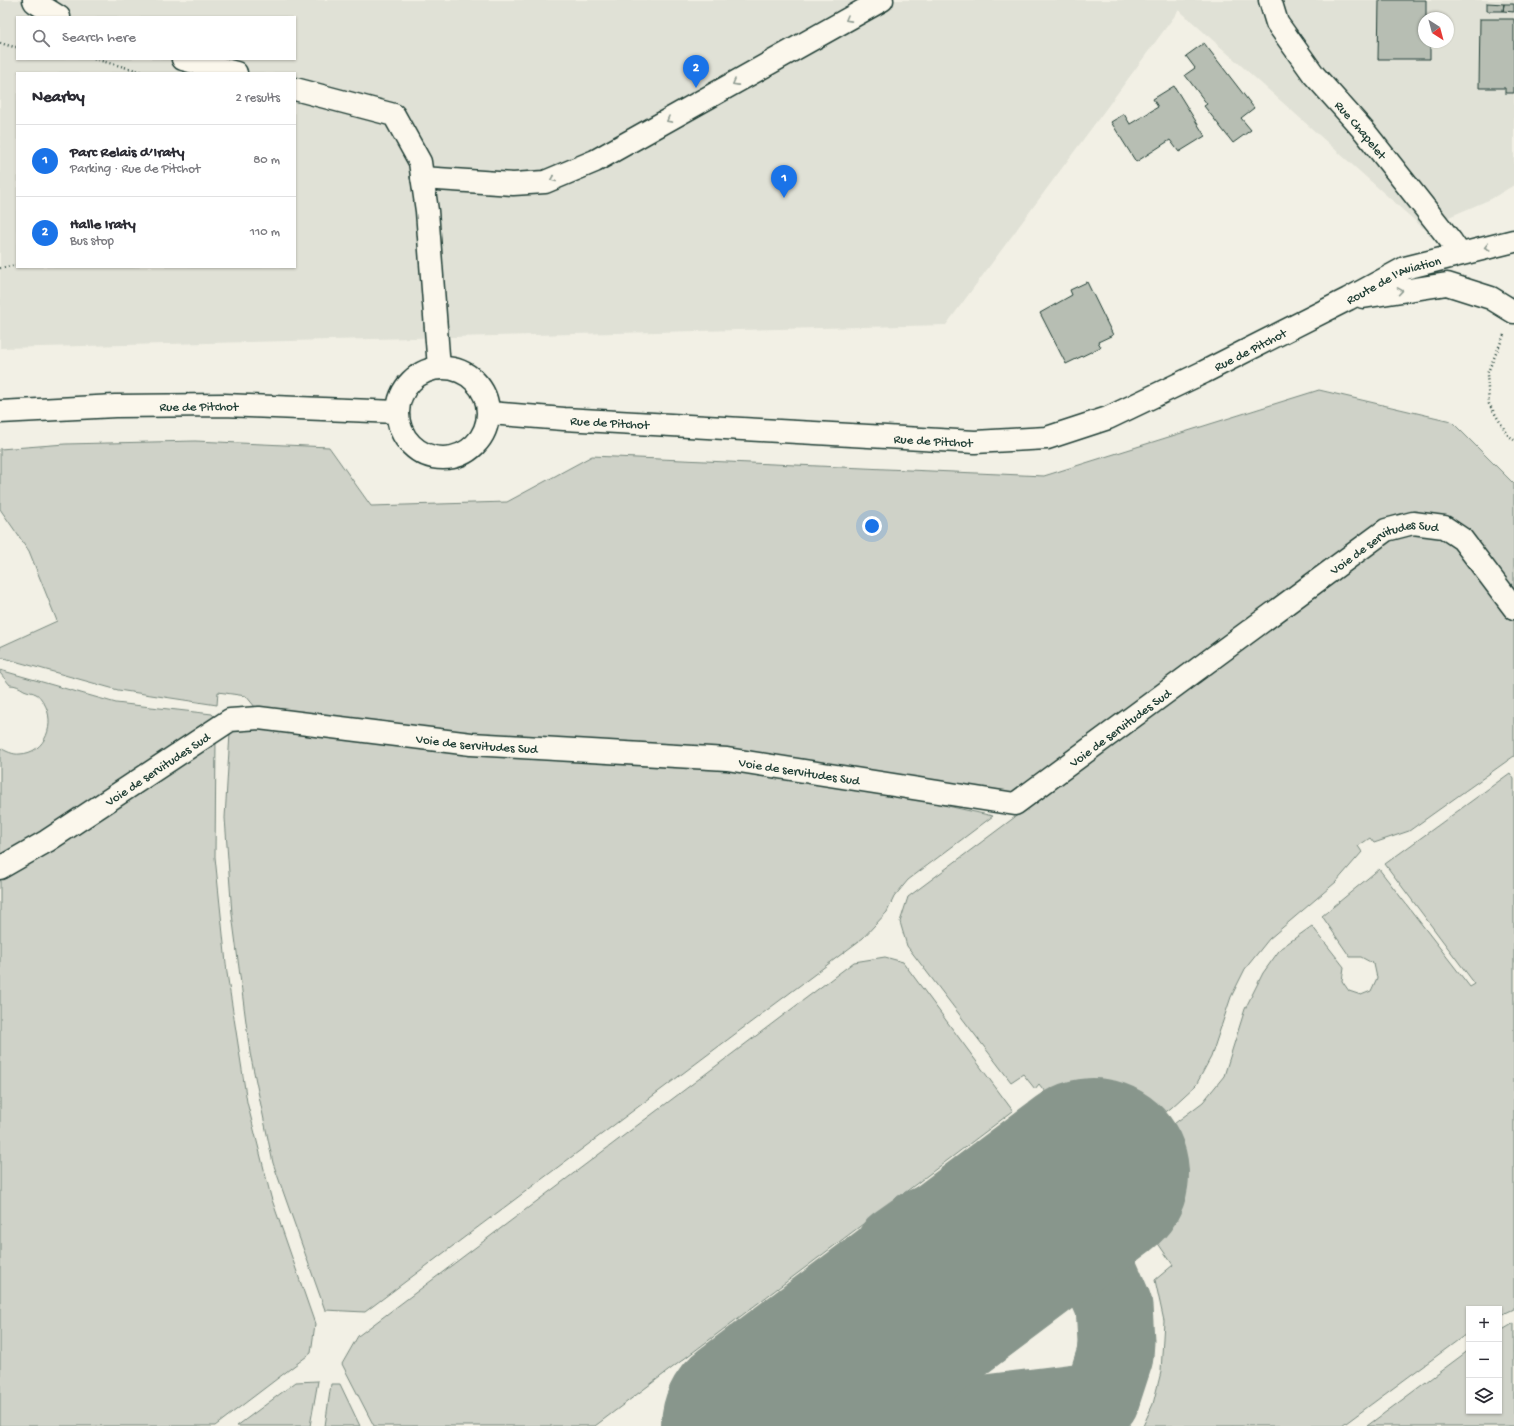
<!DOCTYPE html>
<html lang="en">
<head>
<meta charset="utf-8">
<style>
  body { margin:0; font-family:"Gochi Hand",sans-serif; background:#f2f2f3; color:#2b2b33 }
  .controls { position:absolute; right:12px; bottom:12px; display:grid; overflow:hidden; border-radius:0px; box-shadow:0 1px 3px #0004 }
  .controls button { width:36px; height:36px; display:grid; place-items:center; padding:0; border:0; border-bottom:1px solid #e1e1e2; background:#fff; color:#2b2b33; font:20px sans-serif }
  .compass { position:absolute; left:1418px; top:12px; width:36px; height:36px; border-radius:50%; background:#fff; box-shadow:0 1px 3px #0004; rotate:144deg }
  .you { position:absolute; left:872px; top:526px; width:14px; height:14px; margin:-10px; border:3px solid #fff; border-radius:50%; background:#1a73e8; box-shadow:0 0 0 6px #1a73e833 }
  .badge { display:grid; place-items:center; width:26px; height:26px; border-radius:50%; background:#1a73e8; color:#fff; font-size:13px; font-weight:700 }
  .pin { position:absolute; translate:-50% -33px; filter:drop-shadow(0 1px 2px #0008) }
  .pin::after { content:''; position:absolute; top:21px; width:14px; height:12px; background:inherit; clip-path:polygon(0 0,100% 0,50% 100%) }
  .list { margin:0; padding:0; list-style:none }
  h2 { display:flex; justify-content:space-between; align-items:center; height:52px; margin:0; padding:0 16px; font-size:17px }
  h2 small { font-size:13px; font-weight:400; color:#7c7c81 }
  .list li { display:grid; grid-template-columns:26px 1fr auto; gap:12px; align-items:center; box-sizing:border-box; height:72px; padding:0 16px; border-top:1px solid #e1e1e2 }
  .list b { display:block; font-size:15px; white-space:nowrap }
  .list p { margin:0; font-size:13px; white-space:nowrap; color:#7c7c81 }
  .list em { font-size:13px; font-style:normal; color:#7c7c81 }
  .icon { flex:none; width:22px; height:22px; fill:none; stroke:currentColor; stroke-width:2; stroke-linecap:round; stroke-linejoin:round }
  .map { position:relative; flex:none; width:1514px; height:1426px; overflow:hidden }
  .search { position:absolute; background:#fff; box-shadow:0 1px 3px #0004; left:16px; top:16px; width:280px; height:44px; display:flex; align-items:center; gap:10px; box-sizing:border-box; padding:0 14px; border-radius:0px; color:#7c7c81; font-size:15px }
  .panel { position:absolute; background:#fff; box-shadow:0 1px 3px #0004; left:16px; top:72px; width:280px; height:196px; border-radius:0px }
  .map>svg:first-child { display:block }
  .built { fill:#e0e1d6; fill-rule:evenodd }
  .green { fill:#cfd2c8; stroke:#77887e }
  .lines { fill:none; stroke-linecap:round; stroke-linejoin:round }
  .taxiway { stroke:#88968c; stroke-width:77 }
  .runway { stroke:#88968c; stroke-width:192 }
  .building { fill:#b7beb3; stroke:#1f3d34 }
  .minor-casing { stroke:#1f3d34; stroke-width:25 }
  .path { stroke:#1f3d34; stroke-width:2.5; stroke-dasharray:1 3; stroke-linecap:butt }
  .minor { stroke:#fbf7ec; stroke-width:22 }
  .oneway { stroke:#8d9a90 }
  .labels { text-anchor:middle; stroke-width:3.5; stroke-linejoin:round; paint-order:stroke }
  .street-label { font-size:13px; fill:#1f3d34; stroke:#fbf7ec }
</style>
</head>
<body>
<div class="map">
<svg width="1514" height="1426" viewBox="0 0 1514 1426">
  <rect width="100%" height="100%" fill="#f2f0e5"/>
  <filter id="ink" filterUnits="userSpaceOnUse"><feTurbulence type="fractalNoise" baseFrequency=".025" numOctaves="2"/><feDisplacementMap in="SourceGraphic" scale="8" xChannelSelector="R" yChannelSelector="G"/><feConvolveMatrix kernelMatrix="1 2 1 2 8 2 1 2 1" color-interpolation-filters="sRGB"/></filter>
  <g filter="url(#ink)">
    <path class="built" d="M0 0H1514V185L1491 199 1423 228 1179 10 946 325 0 348ZM17 17H295V59H17ZM1424 18H1448V42H1424ZM17 73H295V267H17Z"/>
    <path class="green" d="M1319 390 1451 421 1514 484V595L1466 531 1404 516 1031 791 995 797 260 713 246 696 218 692 217 705 118 690 0 657V647L57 621 29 551 0 509V449L65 444 195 441 329 447 371 506 507 502 592 456 1044 476Z
      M1411 529 1440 534 1462 546 1514 616V756L1409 831 1374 843 1370 838 1358 846 1362 852 1336 882 1269 939 1245 969 1231 997 1211 1057 1196 1085 1171 1108 1099 1162 1039 1084 1035 1089 1023 1074 1011 1082 907 946 900 922 908 897 1387 539Z
      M0 670 116 703 212 714 217 720 0 859V748C6 751 13 755 20 754 46 753 56 723 44 703 42 700 39 695 36 694 33 692 28 692 24 690 19 687 16 685 10 685L0 673Z
      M259 724 705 763 825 779 993 816 908 880 894 897 887 912 863 938 365 1312 325 1310 273 1163 250 1053 232 914 225 818 230 733Z
      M216 738 215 857 227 973 247 1102 271 1197 315 1324 311 1353 215 1426H0V876Z
      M1510 773 1514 779V1309L1499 1316V1309H1469V1332L1342 1426H1143L1153 1404 1161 1372 1164 1321 1155 1280 1173 1265 1109 1173 1203 1102 1224 1076 1245 1009 1263 973 1281 948 1312 926 1344 967 1342 981 1349 991 1361 995 1371 991 1377 978 1374 964 1361 957H1350L1322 916 1379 869 1470 987 1475 984 1385 864Z
      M885 957 903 962 1013 1111 595 1426H374L342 1364 358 1336 854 962Z
      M1514 1323V1426H1367L1469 1350V1411H1499V1332Z
      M318 1381 310 1426H237L296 1382Z
      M331 1384H340L360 1426H325Z"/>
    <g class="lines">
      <path class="taxiway" d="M864 1346 862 1314 871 1282 895 1245 919 1228 948 1215 968 1210 990 1208 1014 1209 1036 1216 1059 1229 1075 1241 1089 1257 1101 1276 1114 1306 1116 1341 1115 1356 1101 1399 881 1426"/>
      <path class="runway" d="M757 1426 1093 1174"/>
    </g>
    <path class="building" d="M1379 0H1426V18H1424V42L1430 43V59H1378Z
      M1487 3 1504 4 1503 11H1487Z
      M1504 4H1514V12L1503 11Z
      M1480 19H1514V93H1505V88H1479Z
      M1204 43 1254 108 1241 118 1251 130 1233 143 1204 106 1207 104 1185 75 1195 68 1186 56Z
      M1174 86 1205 136 1179 152 1170 140 1136 162 1111 122 1124 114 1130 124 1158 107 1153 99Z
      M1087 282 1113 335 1098 342 1101 347 1066 364 1040 313 1072 295 1070 290Z"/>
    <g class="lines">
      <g class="minor-casing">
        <g id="minor">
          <path d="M34 0 35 2 59 17"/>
          <path id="s1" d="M1270 0 1277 23 1314 75 1365 132 1451 241 1460 254"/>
          <path d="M183 59 236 73"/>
          <path d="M295 89 394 115 420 162 427 211 439 368"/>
          <path d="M422 178 513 184 545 182 595 161 882 0"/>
          <path d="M1363 297 1447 284 1491 298 1514 312"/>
          <circle cx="443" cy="413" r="45"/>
          <path id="s2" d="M0 412 115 406 224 405 397 412"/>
          <path id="s3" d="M489 413 564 419 975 442 1047 438 1108 418 1204 372 1348 299 1405 268 1514 241"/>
          <path id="s4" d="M0 868 47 841 230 720 259 718 471 744 727 759 1015 804 1386 530 1413 523 1444 527 1462 539 1514 608"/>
        </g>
      </g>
      <path class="path" d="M0 43 14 47H17
        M94 59 147 73
        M0 268 17 265
        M1504 335 1487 374 1489 404 1508 435 1514 440"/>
      <use href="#minor" class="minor"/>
    </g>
    <defs><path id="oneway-chevron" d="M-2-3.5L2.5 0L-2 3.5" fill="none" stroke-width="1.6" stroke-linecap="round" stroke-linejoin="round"/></defs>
    <g class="oneway">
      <use href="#oneway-chevron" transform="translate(848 19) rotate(151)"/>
      <use href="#oneway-chevron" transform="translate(735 83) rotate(151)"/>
      <use href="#oneway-chevron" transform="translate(669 120) rotate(151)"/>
      <use href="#oneway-chevron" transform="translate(553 179) rotate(158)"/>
      <use href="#oneway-chevron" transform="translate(1487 247) rotate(166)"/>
      <use href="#oneway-chevron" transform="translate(1400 291) rotate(-9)"/>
    </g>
  </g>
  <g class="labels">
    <g class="street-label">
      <text dy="5" stroke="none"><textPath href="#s1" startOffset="160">Rue Chapelet</textPath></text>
      <text dy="5" stroke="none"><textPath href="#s3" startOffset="941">Route de l'Aviation</textPath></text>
      <text dy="5" stroke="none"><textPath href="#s3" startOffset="781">Rue de Pitchot</textPath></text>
      <text dy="5" stroke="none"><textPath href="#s2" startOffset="199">Rue de Pitchot</textPath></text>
      <text dy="5" stroke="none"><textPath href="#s3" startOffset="121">Rue de Pitchot</textPath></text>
      <text dy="5" stroke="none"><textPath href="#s3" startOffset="445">Rue de Pitchot</textPath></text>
      <text dy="5" stroke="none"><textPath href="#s4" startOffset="1518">Voie de servitudes Sud</textPath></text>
      <text dy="5" stroke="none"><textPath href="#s4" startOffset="1194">Voie de servitudes Sud</textPath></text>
      <text dy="5" stroke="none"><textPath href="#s4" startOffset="522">Voie de servitudes Sud</textPath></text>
      <text dy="5" stroke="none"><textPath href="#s4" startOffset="186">Voie de servitudes Sud</textPath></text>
      <text dy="5" stroke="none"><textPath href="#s4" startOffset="846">Voie de servitudes Sud</textPath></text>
    </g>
  </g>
</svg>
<div class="controls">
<button>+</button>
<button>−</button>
<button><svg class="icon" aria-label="layers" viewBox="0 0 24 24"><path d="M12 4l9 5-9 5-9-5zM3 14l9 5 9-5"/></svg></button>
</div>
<svg class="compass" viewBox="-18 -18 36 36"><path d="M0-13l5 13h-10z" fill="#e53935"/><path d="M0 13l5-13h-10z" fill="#7c7c81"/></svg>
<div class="you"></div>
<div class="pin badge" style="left:784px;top:198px">1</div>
<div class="pin badge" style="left:696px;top:88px">2</div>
<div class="search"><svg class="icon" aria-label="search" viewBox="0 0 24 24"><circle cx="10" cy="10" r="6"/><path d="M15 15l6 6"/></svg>Search here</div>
<section class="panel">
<h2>Nearby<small>2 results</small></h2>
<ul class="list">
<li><span class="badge">1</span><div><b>Parc Relais d’Iraty</b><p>Parking · Rue de Pitchot</p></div><em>80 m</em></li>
<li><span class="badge">2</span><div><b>Halle Iraty</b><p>Bus stop</p></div><em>110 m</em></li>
</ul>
</section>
</div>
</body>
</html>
